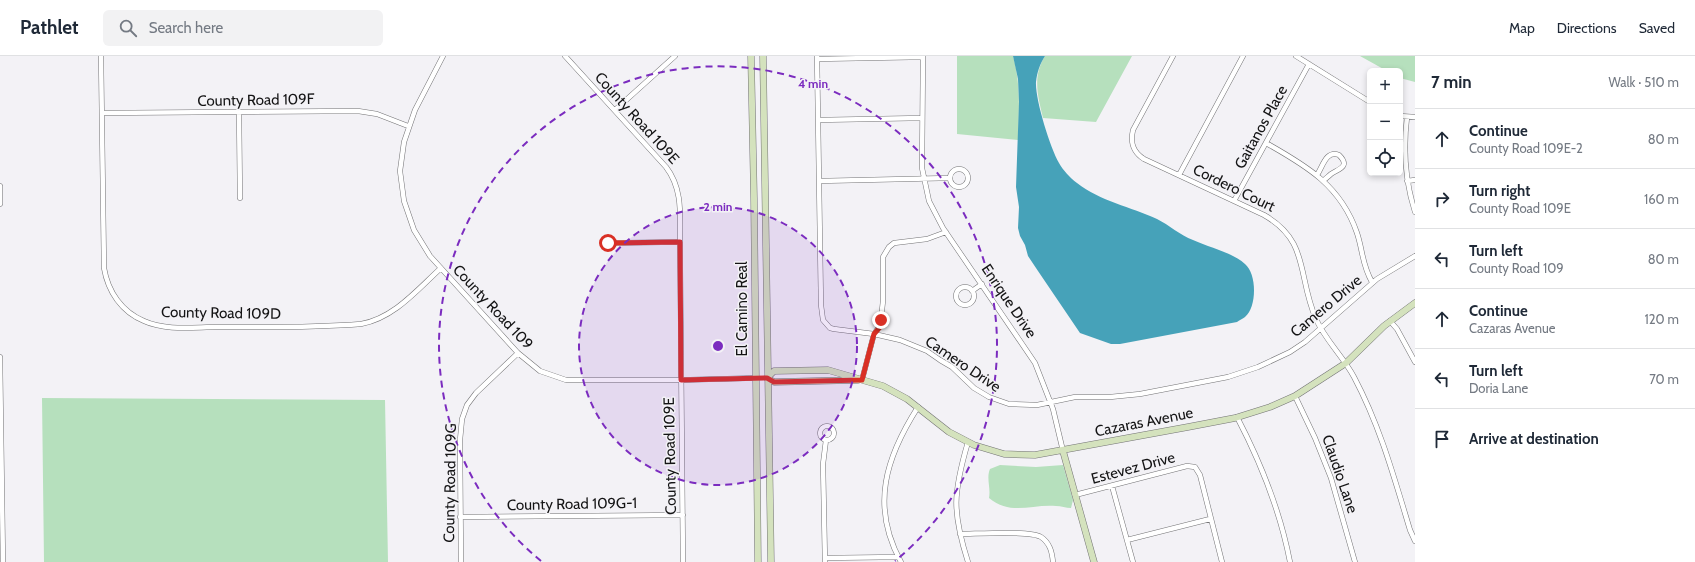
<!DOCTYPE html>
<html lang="en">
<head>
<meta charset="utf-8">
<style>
  body { margin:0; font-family:Cabin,sans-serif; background:#f2f2f3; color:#1f2937 }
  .controls { position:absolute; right:12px; top:12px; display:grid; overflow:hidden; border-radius:6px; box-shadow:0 2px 6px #0003 }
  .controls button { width:36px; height:36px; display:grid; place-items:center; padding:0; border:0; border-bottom:1px solid #e0e1e3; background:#fff; color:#1f2937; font:20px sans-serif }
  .stop { position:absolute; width:12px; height:12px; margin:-9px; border:3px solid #d93025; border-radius:50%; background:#fff }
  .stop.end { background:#d93025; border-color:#fff; box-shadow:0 1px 4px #0008 }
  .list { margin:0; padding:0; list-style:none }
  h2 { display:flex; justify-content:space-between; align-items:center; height:52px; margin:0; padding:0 16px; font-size:17px }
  h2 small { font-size:13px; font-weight:400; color:#747a83 }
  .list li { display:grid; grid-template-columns:26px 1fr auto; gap:12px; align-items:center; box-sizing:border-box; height:60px; padding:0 16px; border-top:1px solid #e0e1e3 }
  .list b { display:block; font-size:15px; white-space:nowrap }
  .list p { margin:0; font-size:13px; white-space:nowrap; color:#747a83 }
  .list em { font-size:13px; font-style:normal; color:#747a83 }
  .icon { flex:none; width:22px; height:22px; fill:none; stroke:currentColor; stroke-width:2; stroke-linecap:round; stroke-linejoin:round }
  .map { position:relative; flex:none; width:1415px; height:506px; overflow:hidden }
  header { display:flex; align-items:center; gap:24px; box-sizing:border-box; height:56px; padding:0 20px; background:#fff; border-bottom:1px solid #e0e1e3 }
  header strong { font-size:19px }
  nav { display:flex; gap:22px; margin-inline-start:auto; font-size:14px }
  .search { width:280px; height:36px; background:#f2f2f3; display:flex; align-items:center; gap:10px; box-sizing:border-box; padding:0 14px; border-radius:6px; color:#747a83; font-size:15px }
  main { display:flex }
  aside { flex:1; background:#fff }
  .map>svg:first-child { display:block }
  .green { fill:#b6e0bd }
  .water { fill:#46a2b9 }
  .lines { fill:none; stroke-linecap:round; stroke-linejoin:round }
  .street-casing { stroke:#737375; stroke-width:5.5 }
  .secondary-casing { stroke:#737375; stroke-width:7 }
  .street { stroke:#fff; stroke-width:4.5 }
  .secondary { stroke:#d4e2bd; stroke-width:6 }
  .route { stroke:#d93025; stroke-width:5 }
  .ring { fill:none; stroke:#7b2cbf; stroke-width:2; stroke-dasharray:7 5 }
  .labels { text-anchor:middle; stroke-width:3; stroke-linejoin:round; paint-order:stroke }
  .street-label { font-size:15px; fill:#141415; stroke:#f3f2f6 }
  .centre { fill:#7b2cbf; stroke:#f3f2f6; stroke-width:2 }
  .ring-label { font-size:12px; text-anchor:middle; font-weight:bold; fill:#7b2cbf; stroke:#f3f2f6; stroke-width:3; stroke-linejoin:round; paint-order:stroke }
</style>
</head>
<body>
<header>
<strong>Pathlet</strong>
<div class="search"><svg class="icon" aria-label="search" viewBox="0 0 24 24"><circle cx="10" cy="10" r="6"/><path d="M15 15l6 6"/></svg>Search here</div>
<nav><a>Map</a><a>Directions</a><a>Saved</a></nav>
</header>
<main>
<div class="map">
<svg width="1415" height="506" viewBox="0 0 1415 506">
  <rect width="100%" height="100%" fill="#f3f2f6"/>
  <path class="green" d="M957 0H1013C1021 28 1019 56 1018 84L957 78Z
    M1045 0H1132L1096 66 1043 62C1038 40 1032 21 1045 0Z
    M1360 0H1415V26L1400 22V15H1387Z
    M42 342 385 344 388 506H44Z
    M1000 409 1036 411 1063 409 1073 444 1071 452C1066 452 1061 450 1056 450 1031 448 1011 460 989 442 991 432 986 422 990 413Z"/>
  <path class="water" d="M1013 0H1045C1040 8 1037 16 1036 26 1035 43 1050 91 1059 107 1063 114 1070 122 1077 127 1100 145 1131 151 1157 163 1169 169 1180 179 1193 184 1210 192 1232 196 1245 208 1257 218 1257 251 1245 261 1243 263 1239 264 1237 266L1120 288H1111L1080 277 1038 215 1028 200 1025 189 1020 180 1018 172 1019 151 1016 131 1019 46 1018 23Z"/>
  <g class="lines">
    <g class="street-casing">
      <path id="street" d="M101 0 104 212C108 236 122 256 144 265 166 275 194 271 217 271 265 271 313 272 361 268 394 262 417 234 441 212
        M443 0 415 54 404 86 400 115 404 145 414 174 430 200 518 297 540 315 566 324H681L755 322
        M565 0 666 111C683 133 680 159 680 186L683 506
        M817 0 821 249 823 264 830 272 834 273 874 278 900 284 927 295 940 304 952 311 974 332 989 341 1009 348 1037 349 1075 341H1110L1140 338 1228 321 1258 311 1290 296 1305 286 1377 223 1415 200
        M923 0 922 112 929 145 943 172 1035 307 1053 353 1063 395
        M1173 0 1133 74C1130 87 1133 96 1144 103L1264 159C1310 185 1297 220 1316 263 1325 284 1343 300 1354 321 1380 370 1394 421 1410 474L1415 485
        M1296 0 1370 46
        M817 3 923 1
        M615 54 675 0
        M239 56 240 142
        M102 57 358 55 377 58 408 70
        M1400 60 1415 61
        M1407 61C1403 94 1405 125 1415 156
        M818 64 922 62
        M1266 87C1307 110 1341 130 1357 177 1363 195 1362 209 1372 226
        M950 122a9 9 0 1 1 18 0a9 9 0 1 1-18 0Z
        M1179 119 1243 0
        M1317 119C1323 110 1326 94 1339 99 1351 111 1338 113 1331 118 1329 120 1326 122 1323 125
        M819 125 950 122
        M1407 125 1415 124
        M0 130V148
        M1234 145 1309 8
        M608 187 680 186
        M956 240a9 9 0 1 1 18 0a9 9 0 1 1-18 0Z
        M972 235 982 228
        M1390 265 1397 273 1415 306
        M0 301 3 506
        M862 324 874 278 879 271 881 263 883 245V201L889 191 894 187 927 183 946 176
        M1295 340 1315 382 1331 422 1355 506
        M1237 361C1261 407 1280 454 1290 506
        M820 377a7 7 0 1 1 14 0a7 7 0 1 1-14 0Z
        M968 386C953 437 952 456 968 506
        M1112 430 1133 506
        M1075 439 1187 410 1195 411 1200 419 1222 506
        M460 461 683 459
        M960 478C976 478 1030 474 1041 481 1050 487 1052 496 1053 506
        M1127 484 1210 463
        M825 502 898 501
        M461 506 460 384 462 363 467 349 476 337 518 297
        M825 506 823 408 826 384
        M901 506C870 450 886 401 918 351"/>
    </g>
    <g class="secondary-casing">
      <path id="secondary" d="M751 0 754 142 758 506
        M763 0 771 506
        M767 322 774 315 828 314 883 330 907 343 949 376 974 389 1004 398 1035 399 1188 371 1235 362 1270 351 1295 340 1346 307 1384 270 1415 247
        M767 322 774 326 858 324
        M1063 395 1094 506"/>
    </g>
    <use href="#street" class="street"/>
    <use href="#secondary" class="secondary"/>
  </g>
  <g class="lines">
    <path class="route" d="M608 187 680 186 681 324 767 322 774 326 862 324 874 278 880 271 881 264"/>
  </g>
  <circle cx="718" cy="290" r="139" fill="#7b2cbf" fill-opacity=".12"/>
  <g class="ring">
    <circle cx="718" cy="290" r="139"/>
    <path d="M541 505A279 279 0 1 1 895 505"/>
  </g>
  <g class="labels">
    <g class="street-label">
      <text transform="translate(256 44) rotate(-1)" y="5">County Road 109F</text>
      <text transform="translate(637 62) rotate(48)" y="5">County Road 109E</text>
      <text transform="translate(1261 71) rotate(-61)" y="5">Gaitanos Place</text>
      <text transform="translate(1234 132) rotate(26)" y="5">Cordero Court</text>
      <text transform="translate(1009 245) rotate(56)" y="5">Enrique Drive</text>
      <text transform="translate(1326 250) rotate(-40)" y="5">Camero Drive</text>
      <text transform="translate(493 251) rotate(47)" y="5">County Road 109</text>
      <text transform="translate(742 253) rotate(-90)" y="5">El Camino Real</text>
      <text transform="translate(221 257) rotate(1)" y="5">County Road 109D</text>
      <text transform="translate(963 308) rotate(34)" y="5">Camero Drive</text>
      <text transform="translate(1144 366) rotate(-11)" y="5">Cazaras Avenue</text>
      <text transform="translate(670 400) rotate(-91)" y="5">County Road 109E</text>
      <text transform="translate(1133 412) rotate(-15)" y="5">Estevez Drive</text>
      <text transform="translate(1340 418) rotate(71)" y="5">Claudio Lane</text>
      <text transform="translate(450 427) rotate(-89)" y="5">County Road 109G</text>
      <text transform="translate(572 448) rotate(-1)" y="5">County Road 109G-1</text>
    </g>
  </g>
  <circle cx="718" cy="290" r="6" class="centre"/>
  <g class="ring-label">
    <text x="813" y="32">4 min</text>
    <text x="718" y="155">2 min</text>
  </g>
</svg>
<div class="controls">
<button>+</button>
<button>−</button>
<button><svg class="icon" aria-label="locate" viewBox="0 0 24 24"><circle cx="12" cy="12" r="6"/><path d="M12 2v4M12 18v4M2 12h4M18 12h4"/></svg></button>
</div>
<div class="stop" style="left:608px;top:187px"></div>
<div class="stop end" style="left:881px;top:264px"></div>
</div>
<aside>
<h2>7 min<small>Walk · 510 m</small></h2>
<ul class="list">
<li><svg class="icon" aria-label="ahead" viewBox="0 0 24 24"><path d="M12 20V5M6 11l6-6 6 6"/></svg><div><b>Continue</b><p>County Road 109E-2</p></div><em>80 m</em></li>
<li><svg class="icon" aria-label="right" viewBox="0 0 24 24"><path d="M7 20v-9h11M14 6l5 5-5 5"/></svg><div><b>Turn right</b><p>County Road 109E</p></div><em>160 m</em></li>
<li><svg class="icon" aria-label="left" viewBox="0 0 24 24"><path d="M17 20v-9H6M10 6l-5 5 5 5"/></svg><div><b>Turn left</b><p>County Road 109</p></div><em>80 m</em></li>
<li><svg class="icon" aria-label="ahead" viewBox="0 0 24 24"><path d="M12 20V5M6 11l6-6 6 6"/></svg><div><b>Continue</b><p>Cazaras Avenue</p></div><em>120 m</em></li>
<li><svg class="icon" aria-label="left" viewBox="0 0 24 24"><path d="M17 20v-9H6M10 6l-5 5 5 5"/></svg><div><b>Turn left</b><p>Doria Lane</p></div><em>70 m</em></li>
<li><svg class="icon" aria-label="arrive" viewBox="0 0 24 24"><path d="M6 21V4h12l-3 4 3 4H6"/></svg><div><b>Arrive at destination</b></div></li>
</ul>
</aside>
</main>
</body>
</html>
